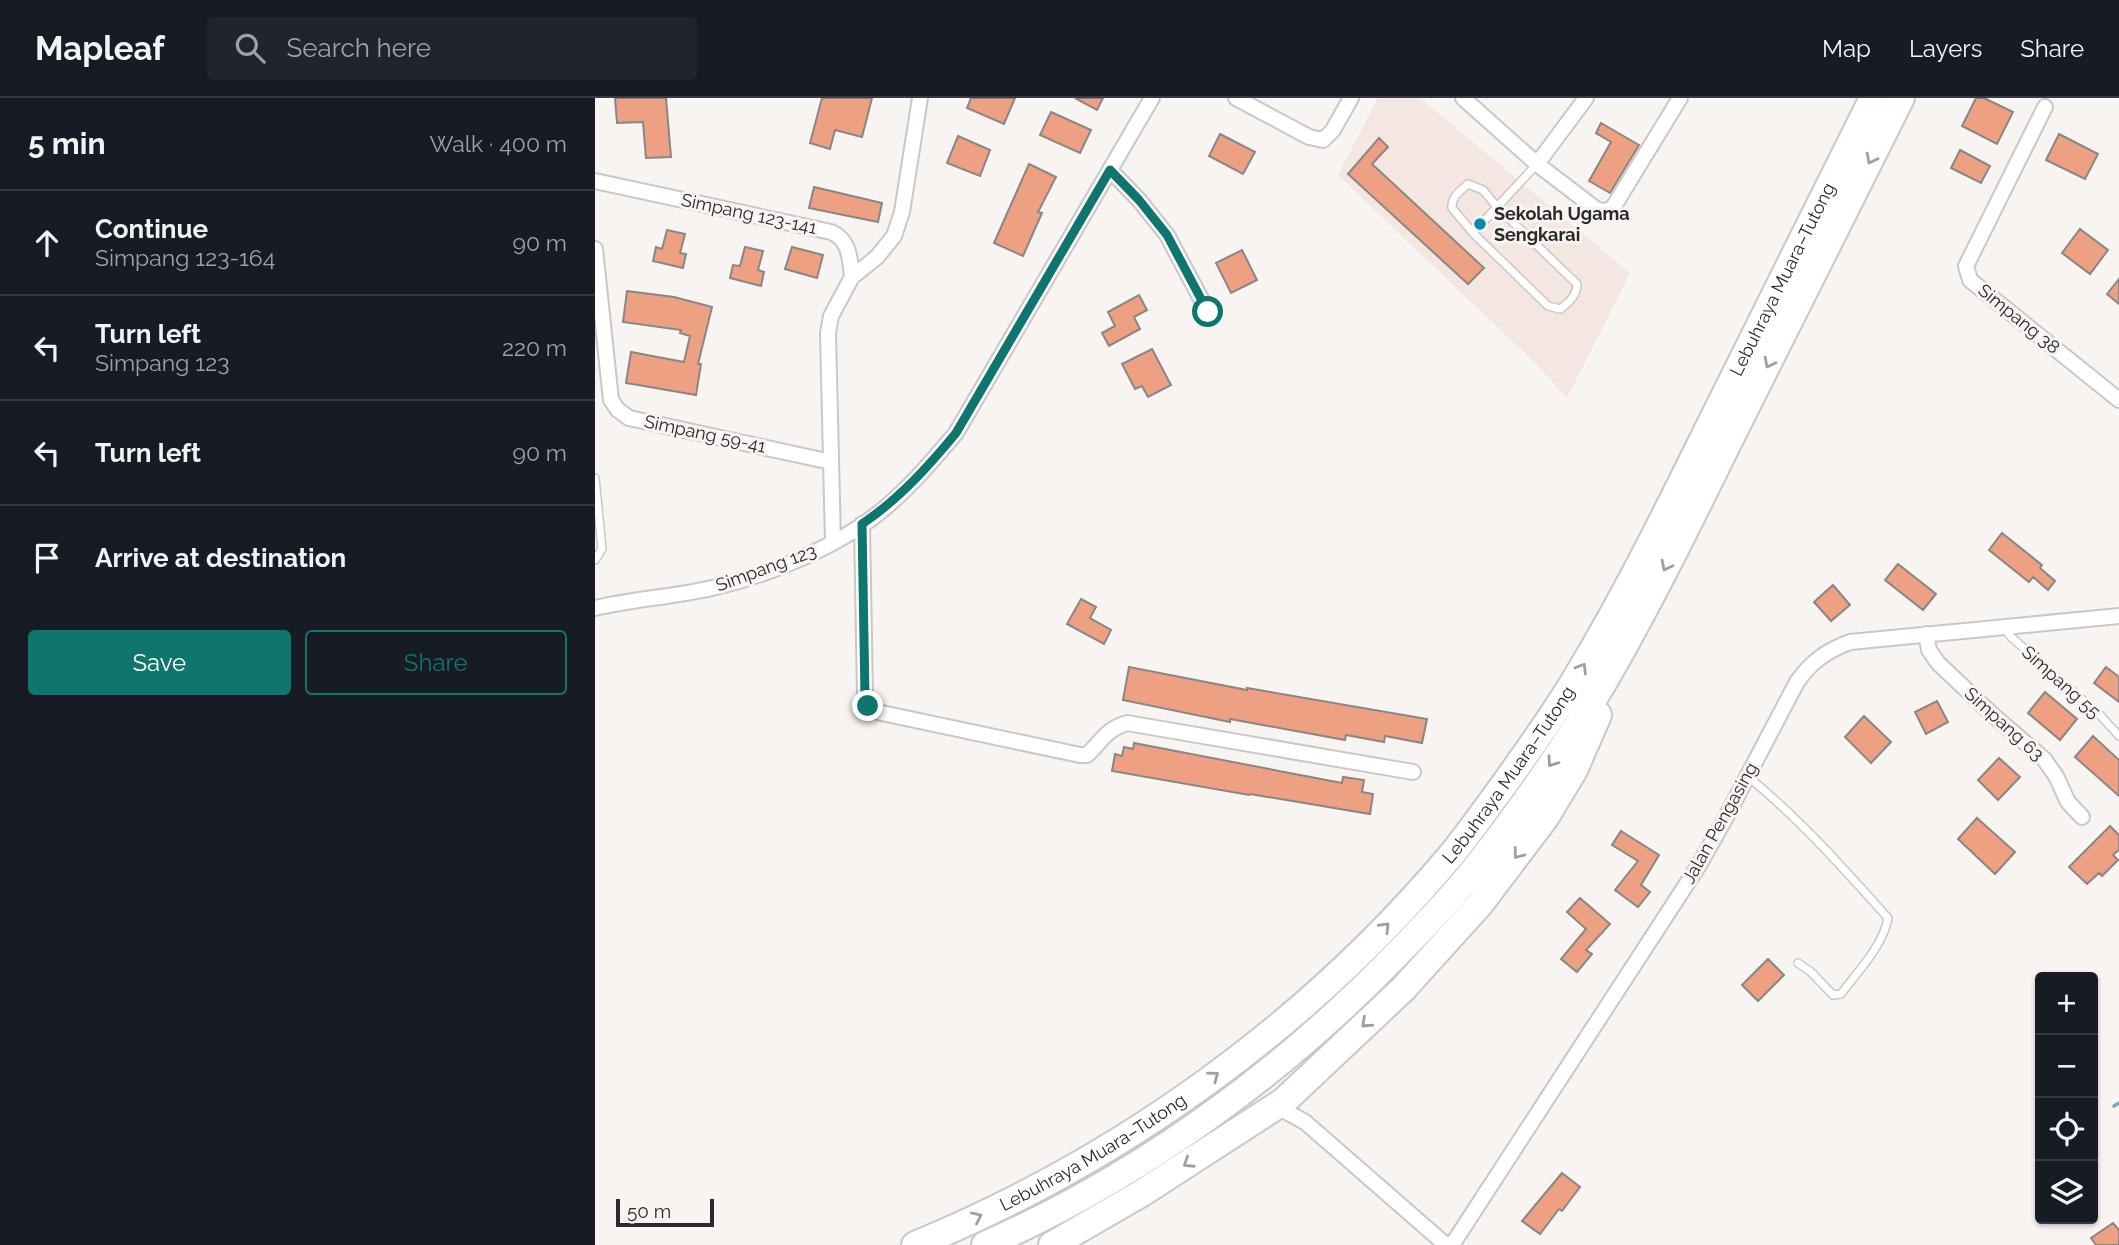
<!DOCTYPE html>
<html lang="en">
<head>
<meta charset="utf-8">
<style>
  body { margin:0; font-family:Raleway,sans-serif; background:#20242c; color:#f1f3f6 }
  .controls { position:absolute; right:21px; bottom:21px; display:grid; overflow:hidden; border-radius:7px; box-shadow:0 2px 5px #0004 }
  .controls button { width:63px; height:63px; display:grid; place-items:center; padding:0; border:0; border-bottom:2px solid #363941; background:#171b24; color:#f1f3f6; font:35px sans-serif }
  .scale { position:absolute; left:21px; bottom:18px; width:98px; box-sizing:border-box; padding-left:7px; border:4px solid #2b2929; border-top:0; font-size:19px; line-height:24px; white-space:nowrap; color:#2b2929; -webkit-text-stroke:5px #f8f4f2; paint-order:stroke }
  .stop { position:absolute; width:21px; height:21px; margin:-16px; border:5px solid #0f766e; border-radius:50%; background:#fff }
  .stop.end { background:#0f766e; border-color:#fff; box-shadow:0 2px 7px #0008 }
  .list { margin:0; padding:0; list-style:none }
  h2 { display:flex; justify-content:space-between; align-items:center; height:91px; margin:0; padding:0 28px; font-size:30px }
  h2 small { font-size:23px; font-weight:400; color:#9ea1a6 }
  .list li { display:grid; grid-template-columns:46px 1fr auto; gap:21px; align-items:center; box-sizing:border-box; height:105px; padding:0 28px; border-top:2px solid #363941 }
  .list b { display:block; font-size:26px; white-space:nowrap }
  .list p { margin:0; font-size:23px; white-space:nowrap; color:#9ea1a6 }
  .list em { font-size:23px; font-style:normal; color:#9ea1a6 }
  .actions { display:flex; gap:14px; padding:21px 28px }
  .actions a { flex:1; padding:16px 0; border:2px solid #0f766e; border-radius:7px; text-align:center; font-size:24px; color:#0f766e }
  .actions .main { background:#0f766e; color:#fff }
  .icon { flex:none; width:38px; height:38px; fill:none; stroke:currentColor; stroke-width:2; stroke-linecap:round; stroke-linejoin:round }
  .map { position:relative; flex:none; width:1524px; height:1147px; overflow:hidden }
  header { display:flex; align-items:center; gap:42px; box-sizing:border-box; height:98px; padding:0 35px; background:#171b24; border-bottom:2px solid #363941 }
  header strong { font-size:33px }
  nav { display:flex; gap:38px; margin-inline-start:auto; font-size:24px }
  .search { width:490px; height:63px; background:#20242c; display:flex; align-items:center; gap:18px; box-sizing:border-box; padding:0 24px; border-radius:7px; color:#9ea1a6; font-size:26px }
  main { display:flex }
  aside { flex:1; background:#171b24 }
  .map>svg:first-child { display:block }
  .built { fill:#f4e7e2 }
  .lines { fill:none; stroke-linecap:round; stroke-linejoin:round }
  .stream { stroke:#78aabc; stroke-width:3.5 }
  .building { fill:#eda182; stroke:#8a8685; stroke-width:2 }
  .lane-casing { stroke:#cbc7c6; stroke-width:10 }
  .street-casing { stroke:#cbc7c6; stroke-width:18 }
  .highway-casing { stroke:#cbc7c6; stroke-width:30 }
  .lane { stroke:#fff; stroke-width:7 }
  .street { stroke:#fff; stroke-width:14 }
  .highway { stroke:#fff; stroke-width:26 }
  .oneway { stroke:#a09f9f }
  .route { stroke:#0f766e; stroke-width:9 }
  .poi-dot { fill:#008baa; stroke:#f8f4f2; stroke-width:2.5 }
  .labels { text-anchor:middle; stroke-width:6; stroke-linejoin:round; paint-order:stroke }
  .street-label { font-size:18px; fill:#2b2929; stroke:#f8f4f2 }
  .poi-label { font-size:18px; font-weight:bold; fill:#2b2929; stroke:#f8f4f2; text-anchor:start }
</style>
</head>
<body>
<header>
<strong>Mapleaf</strong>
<div class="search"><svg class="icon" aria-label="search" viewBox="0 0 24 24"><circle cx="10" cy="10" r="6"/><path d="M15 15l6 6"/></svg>Search here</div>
<nav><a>Map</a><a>Layers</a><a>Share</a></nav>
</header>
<main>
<aside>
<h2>5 min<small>Walk · 400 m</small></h2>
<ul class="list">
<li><svg class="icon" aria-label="ahead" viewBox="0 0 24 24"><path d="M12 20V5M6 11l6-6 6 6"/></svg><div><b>Continue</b><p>Simpang 123-164</p></div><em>90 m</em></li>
<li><svg class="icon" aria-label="left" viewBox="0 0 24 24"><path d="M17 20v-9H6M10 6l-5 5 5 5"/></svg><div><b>Turn left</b><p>Simpang 123</p></div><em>220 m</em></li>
<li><svg class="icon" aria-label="left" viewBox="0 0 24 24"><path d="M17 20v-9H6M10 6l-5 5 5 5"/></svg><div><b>Turn left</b></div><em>90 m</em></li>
<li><svg class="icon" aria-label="arrive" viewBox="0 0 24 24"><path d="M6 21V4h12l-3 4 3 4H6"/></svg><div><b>Arrive at destination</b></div></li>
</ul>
<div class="actions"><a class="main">Save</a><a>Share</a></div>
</aside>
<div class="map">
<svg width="1524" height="1147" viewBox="0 0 1524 1147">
  <rect width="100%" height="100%" fill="#f8f4f2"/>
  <path class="built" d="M783 0H825L1035 175 972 300 941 266 743 77Z"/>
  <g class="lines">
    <path class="stream" d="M1519 1008 1524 1005"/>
  </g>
  <path class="building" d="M20 0H71L76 59 51 60 48 24 22 25Z
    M227 0H277L267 39 240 32 235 51 215 45Z
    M376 0H420L409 26 372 10Z
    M480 0H508L502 12Z
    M1381 0H1389L1418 14 1402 46 1367 28Z
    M456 14 496 32 485 55 445 37Z
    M1006 25 1044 47 1015 95 994 83 1016 44 1001 35Z
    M625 36 660 54 648 76 614 58Z
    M1464 36 1503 56 1490 81 1451 62Z
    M363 38 395 52 385 78 352 65Z
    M784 40 793 49 777 66 889 170 873 186 753 76Z
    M1365 52 1395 68 1386 85 1356 70Z
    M434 66 461 79 443 114 447 115 428 158 399 145Z
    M219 89 287 105 283 124 214 110Z
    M1485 131 1513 152 1495 176 1467 155Z
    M72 132 90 136 85 155 91 156 88 170 58 163 61 149 67 151Z
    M150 149 168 153 163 172 169 174 166 188 135 180 138 167 145 168Z
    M197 149 228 157 222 180 190 171Z
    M647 152 662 182 636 195 621 165Z
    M1524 181V206L1512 196Z
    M32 193 79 199 117 209 103 266H106L101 297 31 285 36 254 89 264 95 238 85 235 86 232 28 224Z
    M544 197 552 212 539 219 545 231 514 248 507 235 520 228 513 214Z
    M557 251 576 287 553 299 547 288 540 291 527 266Z
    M1407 435 1447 467 1445 470 1460 483 1453 492 1438 479 1434 484 1394 452Z
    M1303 466 1341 496 1328 512 1290 482Z
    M1238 487 1255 507 1236 523 1219 504Z
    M486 501 501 509 495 520 516 532 509 546 472 526Z
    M534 569 652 592V590L832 621 827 645 790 638 789 644 751 637 750 642 635 621V624L528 602Z
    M1511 569 1524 579V604L1499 585Z
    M1450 594 1482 621 1465 642 1433 615Z
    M1342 603 1353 624 1331 636 1320 614Z
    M1269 618 1296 644 1276 665 1250 639Z
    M1498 638 1524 662V698L1480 659Z
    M539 645 747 685 748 679 769 682 767 694 778 696 775 716 655 696 654 697 517 673 520 656 527 658 529 649 538 651Z
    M1404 660 1425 679 1403 702 1383 682Z
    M1382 720 1420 754 1400 776 1363 741Z
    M1515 728 1524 737V752L1518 757 1523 762 1507 778 1504 775 1492 786 1474 769Z
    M1026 733 1064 757 1046 787 1055 794 1043 809 1020 792 1043 763 1017 747Z
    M985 800 1015 826 991 852 997 856 982 874 966 861 991 831 972 814Z
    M1173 861 1189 877 1163 903 1147 887Z
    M967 1075 985 1089 967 1113 964 1111 945 1136 927 1123Z
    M1518 1125 1524 1132V1147H1501L1496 1140Z"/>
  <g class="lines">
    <g class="lane-casing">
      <path id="lane" d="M878 135 857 110C856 99 865 93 873 86L888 92 903 110 982 186C982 197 974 205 965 211L953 208 878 135 942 66
        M0 380 7 451 0 462
        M1409 530 1416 539 1505 617 1524 638
        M1152 678C1204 720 1248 770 1293 820 1288 848 1263 873 1246 896L1238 897 1216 874 1203 865"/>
    </g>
    <g class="street-casing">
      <path id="street" d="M641 0 714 39 728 42 738 32 756 0
        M868 0 942 66 1001 111 1011 114 1019 108 1085 0
        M1450 9 1371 168 1375 182 1524 302
        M942 66 991 0
        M515 72 544 102 572 137 613 214
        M0 83 236 134C255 142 255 161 257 179
        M0 151 16 302 23 312 34 320 236 364
        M267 426 270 599 273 608 282 614 485 657H492C508 642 510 632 532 625L818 674
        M238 445 233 235 236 218 257 179 282 159 299 138 307 114 325 0
        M0 510C38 501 78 499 117 490 174 477 246 448 291 409 317 387 339 361 361 335L557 0
        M1331 536 1334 552 1343 565 1399 618 1449 661 1461 678 1473 704 1487 719
        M677 1012H688L710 1024 851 1147
        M857 1147 1104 767 1130 721 1202 584C1216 564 1231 553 1255 544L1524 518"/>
    </g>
    <g class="highway-casing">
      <g id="highway">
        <path id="s1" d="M320 1147C526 1062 714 927 858 755 877 731 895 706 913 681 940 643 967 605 990 565 1036 487 1076 406 1116 325 1170 217 1224 108 1278 0"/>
        <path d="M390 1147C546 1078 689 974 807 851 833 824 860 797 883 767 929 708 973 645 1011 580 1055 504 1094 424 1133 345 1191 230 1249 115 1306 0"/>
        <path d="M457 1147 547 1095 689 1003 808 891 885 806 950 720 979 672 1003 617"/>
      </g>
    </g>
    <use href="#lane" class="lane"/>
    <use href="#street" class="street"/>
    <use href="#highway" class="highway"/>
  </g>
  <defs><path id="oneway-chevron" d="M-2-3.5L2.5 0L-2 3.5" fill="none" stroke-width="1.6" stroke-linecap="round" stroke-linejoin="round" transform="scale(1.75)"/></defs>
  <g class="oneway">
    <use href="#oneway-chevron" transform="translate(1276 61) rotate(117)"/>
    <use href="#oneway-chevron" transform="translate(1174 265) rotate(117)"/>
    <use href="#oneway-chevron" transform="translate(1071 468) rotate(117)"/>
    <use href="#oneway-chevron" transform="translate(987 570) rotate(-58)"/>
    <use href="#oneway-chevron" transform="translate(957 664) rotate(125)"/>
    <use href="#oneway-chevron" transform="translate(923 756) rotate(127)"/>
    <use href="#oneway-chevron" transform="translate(790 829) rotate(-46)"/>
    <use href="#oneway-chevron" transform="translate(771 925) rotate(137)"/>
    <use href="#oneway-chevron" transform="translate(619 978) rotate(-37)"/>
    <use href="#oneway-chevron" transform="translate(593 1065) rotate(147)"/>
    <use href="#oneway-chevron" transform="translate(382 1119) rotate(-25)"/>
  </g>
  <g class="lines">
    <path class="route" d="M273 608 270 599 267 426C304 401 333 369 361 335L515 72 544 102 572 137 613 214"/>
  </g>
  <circle class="poi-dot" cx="885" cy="126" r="7"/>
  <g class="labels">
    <g class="street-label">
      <text transform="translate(154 116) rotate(12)" y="6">Simpang 123-141</text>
      <text dy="6" stroke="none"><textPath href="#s1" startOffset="1335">Lebuhraya Muara–Tutong</textPath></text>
      <text transform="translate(1424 221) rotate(39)" y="6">Simpang 38</text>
      <text transform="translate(110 336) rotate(12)" y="6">Simpang 59-41</text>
      <text transform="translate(171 470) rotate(-20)" y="6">Simpang 123</text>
      <text transform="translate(1466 584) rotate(42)" y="6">Simpang 55</text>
      <text transform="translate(1409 626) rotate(42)" y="6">Simpang 63</text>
      <text dy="6" stroke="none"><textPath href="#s1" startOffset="768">Lebuhraya Muara–Tutong</textPath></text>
      <text transform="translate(1125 725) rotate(-61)" y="6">Jalan Pengasing</text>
      <text dy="6" stroke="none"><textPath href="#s1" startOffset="201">Lebuhraya Muara–Tutong</textPath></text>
    </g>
    <g class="poi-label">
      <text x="899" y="122">Sekolah Ugama<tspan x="899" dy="21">Sengkarai</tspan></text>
    </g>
  </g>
</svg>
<div class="controls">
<button>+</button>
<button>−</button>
<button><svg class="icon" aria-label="locate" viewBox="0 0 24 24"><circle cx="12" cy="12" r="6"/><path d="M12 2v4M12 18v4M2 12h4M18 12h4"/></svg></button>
<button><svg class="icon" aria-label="layers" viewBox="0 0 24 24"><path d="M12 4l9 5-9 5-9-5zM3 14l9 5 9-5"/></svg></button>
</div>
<div class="scale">50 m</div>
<div class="stop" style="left:613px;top:214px"></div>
<div class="stop end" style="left:273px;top:608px"></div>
</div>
</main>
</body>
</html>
